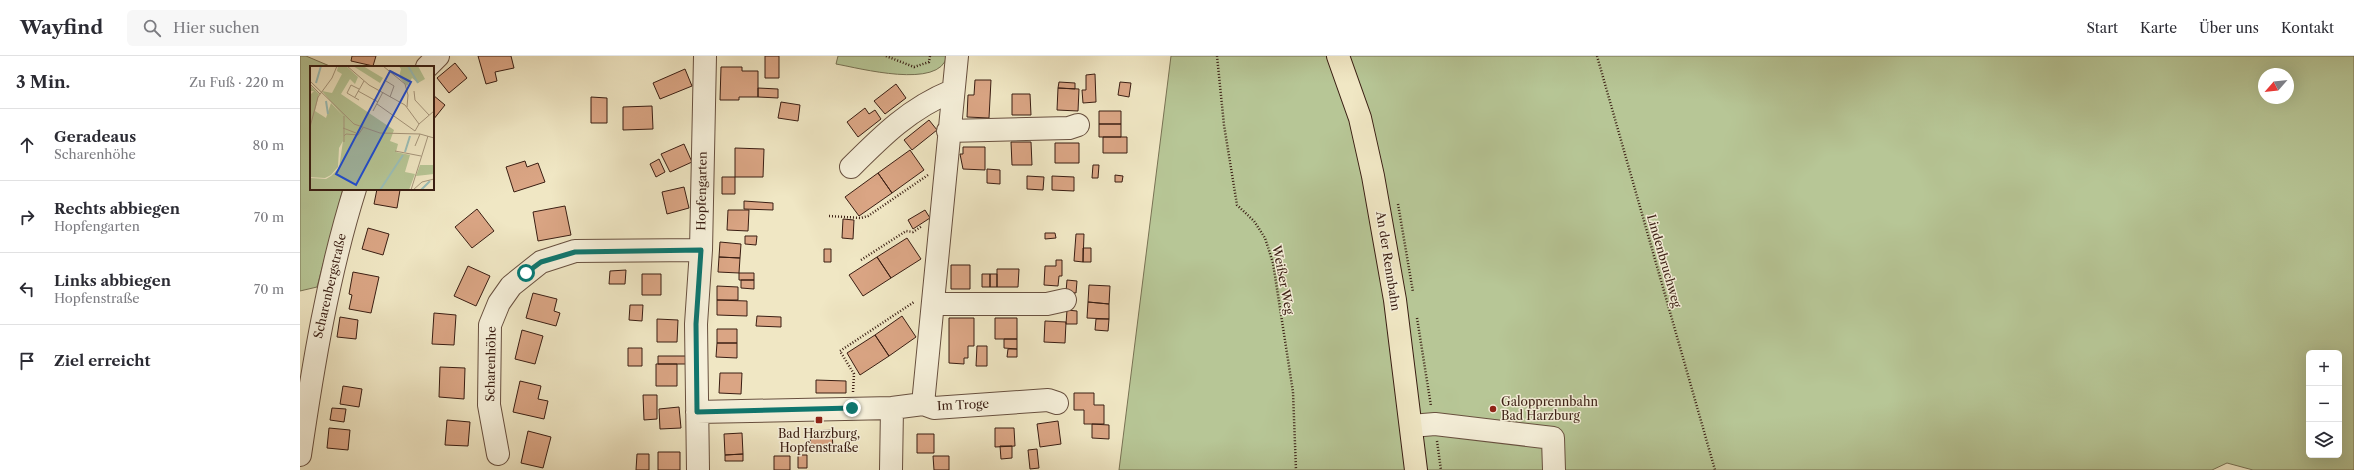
<!DOCTYPE html>
<html lang="de">
<head>
<meta charset="utf-8">
<style>
  body { margin:0; font-family:"Libre Caslon Text",serif; background:#f7f7f7; color:#2b2b33 }
  .controls { position:absolute; right:12px; bottom:12px; display:grid; overflow:hidden; border-radius:6px; box-shadow:0 4px 16px #0002 }
  .controls button { width:36px; height:36px; display:grid; place-items:center; padding:0; border:0; border-bottom:1px solid #e1e1e2; background:#fff; color:#2b2b33; font:20px sans-serif }
  .compass { position:absolute; left:1958px; top:12px; width:36px; height:36px; border-radius:50%; background:#fff; box-shadow:0 4px 16px #0002; rotate:242deg }
  .stop { position:absolute; width:12px; height:12px; margin:-9px; border:3px solid #0f766e; border-radius:50%; background:#fff }
  .stop.end { background:#0f766e; border-color:#fff; box-shadow:0 1px 4px #0008 }
  .list { margin:0; padding:0; list-style:none }
  h2 { display:flex; justify-content:space-between; align-items:center; height:52px; margin:0; padding:0 16px; font-size:17px }
  h2 small { font-size:13px; font-weight:400; color:#7c7c81 }
  .list li { display:grid; grid-template-columns:26px 1fr auto; gap:12px; align-items:center; box-sizing:border-box; height:72px; padding:0 16px; border-top:1px solid #e1e1e2 }
  .list b { display:block; font-size:15px; white-space:nowrap }
  .list p { margin:0; font-size:13px; white-space:nowrap; color:#7c7c81 }
  .list em { font-size:13px; font-style:normal; color:#7c7c81 }
  .icon { flex:none; width:22px; height:22px; fill:none; stroke:currentColor; stroke-width:2; stroke-linecap:round; stroke-linejoin:round }
  .map { position:relative; flex:none; width:2054px; height:414px; overflow:hidden }
  header { display:flex; align-items:center; gap:24px; box-sizing:border-box; height:56px; padding:0 20px; background:#fff; border-bottom:1px solid #e1e1e2 }
  header strong { font-size:19px }
  nav { display:flex; gap:22px; margin-inline-start:auto; font-size:14px }
  .search { width:280px; height:36px; background:#f7f7f7; display:flex; align-items:center; gap:10px; box-sizing:border-box; padding:0 14px; border-radius:6px; color:#7c7c81; font-size:15px }
  main { display:flex }
  aside { flex:1; background:#fff }
  .map>svg:first-child { display:block }
  .green { fill:#b7c696; stroke:#787254; fill-rule:evenodd }
  .building { fill:#daa584; stroke:#3a1e13 }
  .lines { fill:none; stroke-linecap:round; stroke-linejoin:round }
  .minor-casing { stroke:#68503f; stroke-width:24 }
  .major-casing { stroke:#3a1e13; stroke-width:24 }
  .path { stroke:#3a1e13; stroke-width:2.5; stroke-dasharray:1 2; stroke-linecap:butt }
  .minor { stroke:#f5efd9; stroke-width:22 }
  .major { stroke:#f0e7c4; stroke-width:22 }
  .route { stroke:#0f766e; stroke-width:5 }
  .poi-dot { fill:#8f2418; stroke:#f5efd9; stroke-width:1.5 }
  .labels { text-anchor:middle; stroke-width:3; stroke-linejoin:round; paint-order:stroke }
  .street-label { font-size:12px; fill:#3a1e13; stroke:#f5efd9 }
  .poi-label { font-size:12px; fill:#3a1e13; stroke:#f5efd9; text-anchor:start }
  .inset-river { fill:none; stroke:#9bbfb9; stroke-width:2 }
  .inset-road { fill:none; stroke:#a7977d; stroke-width:1 }
  .view { fill:#1d4ed8; fill-opacity:0.15; stroke:#1d4ed8; stroke-width:2 }
  .inset-edge { fill:none; stroke:#3a1e13; stroke-width:2 }
</style>
</head>
<body>
<header>
<strong>Wayfind</strong>
<div class="search"><svg class="icon" aria-label="search" viewBox="0 0 24 24"><circle cx="10" cy="10" r="6"/><path d="M15 15l6 6"/></svg>Hier suchen</div>
<nav><a>Start</a><a>Karte</a><a>Über uns</a><a>Kontakt</a></nav>
</header>
<main>
<aside>
<h2>3 Min.<small>Zu Fuß · 220 m</small></h2>
<ul class="list">
<li><svg class="icon" aria-label="ahead" viewBox="0 0 24 24"><path d="M12 20V5M6 11l6-6 6 6"/></svg><div><b>Geradeaus</b><p>Scharenhöhe</p></div><em>80 m</em></li>
<li><svg class="icon" aria-label="right" viewBox="0 0 24 24"><path d="M7 20v-9h11M14 6l5 5-5 5"/></svg><div><b>Rechts abbiegen</b><p>Hopfengarten</p></div><em>70 m</em></li>
<li><svg class="icon" aria-label="left" viewBox="0 0 24 24"><path d="M17 20v-9H6M10 6l-5 5 5 5"/></svg><div><b>Links abbiegen</b><p>Hopfenstraße</p></div><em>70 m</em></li>
<li><svg class="icon" aria-label="arrive" viewBox="0 0 24 24"><path d="M6 21V4h12l-3 4 3 4H6"/></svg><div><b>Ziel erreicht</b></div></li>
</ul>
</aside>
<div class="map">
<svg width="2054" height="414" viewBox="0 0 2054 414">
  <rect width="100%" height="100%" fill="#f0e7c4"/>
  <filter id="stains"><feTurbulence type="fractalNoise" baseFrequency=".005" numOctaves="4"/><feColorMatrix values="0 0 0 0 .2 0 0 0 0 .09 0 0 0 0 .02 0 0 0 .5 -.17"/></filter>
  <radialGradient id="worn" r=".72"><stop offset=".6" stop-color="#630" stop-opacity="0"/><stop offset="1" stop-color="#630" stop-opacity=".3"/></radialGradient>
  <path class="green" d="M0 0H6L32 11H11V133H43L17 231 0 235Z
    M538 0H647C640 34 559 12 536 8Z
    M871 0H2054V414H1953L1927 407 1912 414H819ZM1964 18H1988V42H1964ZM2009 297H2039V399H2009Z"/>
  <path class="building" d="M52 0H76L73 10 51 5Z
    M178 0H211L214 12 195 16 197 25 186 28Z
    M465 0H479V22H465Z
    M155 7 167 22 149 37 137 22Z
    M421 11H442V15H458V41H439V44H420Z
    M385 13 392 30 360 43 353 27Z
    M795 18 796 46 783 47 782 34H786V19Z
    M675 24H691L689 62 667 61 668 39H674Z
    M759 26 775 27V33L758 32Z
    M820 26 831 27 829 41 818 39Z
    M596 28 606 42 585 58 574 45Z
    M458 32 478 33V42L458 41Z
    M758 32 779 33 778 55 757 54Z
    M712 38H730L731 59H712Z
    M133 39 145 49 133 64Z
    M291 41 307 42V67H291Z
    M481 46 500 49 498 65 478 62Z
    M352 50 353 73 323 74V51Z
    M565 52 569 58 575 54 581 63 558 81 547 66Z
    M799 55H821V68H799Z
    M629 64 637 74 612 94 604 84Z
    M799 68H821V81H799Z
    M803 81H827V97H803Z
    M711 86H731L732 109H712Z
    M755 87H779V107H755Z
    M384 88 392 106 370 116 361 98Z
    M663 91H685V114L663 113 660 98H663Z
    M435 92 464 93 463 121H435Z
    M610 94 624 114 592 137 578 117Z
    M359 103 365 116 356 121 350 108Z
    M225 105 227 111 238 107 245 126 214 136 206 111Z
    M793 109H799L798 122H792Z
    M687 113 700 114V128L687 127Z
    M578 117 592 137 559 160 545 141Z
    M815 119 823 120 822 126H815Z
    M727 120 744 121 743 134 727 133Z
    M752 120 774 121V135L752 134Z
    M422 121H435V138H422Z
    M384 131 389 152 367 158 362 136Z
    M77 133 100 134 97 152 74 148Z
    M444 145 473 147V154L444 153Z
    M265 150 271 179 238 185 233 156Z
    M177 153 194 175 172 192 155 171Z
    M428 154H449L448 175 427 174Z
    M625 154 630 162 613 173 608 164Z
    M543 163 554 164 553 183 542 182Z
    M68 172 89 178 83 199 62 193Z
    M745 177H755L756 182 745 183Z
    M776 178H784L783 206 774 205Z
    M445 180H457L456 189 445 188Z
    M607 182 621 203 591 222 577 201Z
    M420 186 441 188 440 202 419 201Z
    M783 192H791V206H783Z
    M524 193H531V206H524Z
    M419 201 440 202 439 217 418 216Z
    M577 201 591 222 563 240 549 219Z
    M756 204H762V220H759L758 230 744 229 745 210H756Z
    M651 209H670V233H651Z
    M168 210 190 220 176 250 154 240Z
    M697 213H719L718 231H697Z
    M326 214 325 228H309L310 215Z
    M53 216 79 221 71 257 49 253 52 239 49 238Z
    M439 217H454V224H439Z
    M342 218H361V239H342Z
    M682 218H690V231H682Z
    M690 218H697V231H690Z
    M441 224H454V233L441 232Z
    M767 224 777 225 776 237 766 236Z
    M789 229 810 230 809 248 788 246Z
    M417 230 438 231V244H417Z
    M233 237 257 243 254 255 260 257 256 270 226 262Z
    M417 244 447 245V260L417 259Z
    M788 246 809 248V263L787 262Z
    M330 249H343L342 265 329 264Z
    M767 254 777 255V268H766Z
    M134 257 156 259 154 289 132 288Z
    M457 260 481 261V271L456 270Z
    M602 260 616 281 589 300 575 279Z
    M40 261 58 264 56 283 37 281Z
    M649 262H674V290H668V302H664V308L649 307Z
    M695 262H717V283H695Z
    M357 263 378 264 377 286H357Z
    M796 263H809L808 275 795 274Z
    M745 265 766 266 765 287 744 286Z
    M417 273H437V287H417Z
    M222 274 243 280 235 308 215 303Z
    M575 279 589 300 560 319 547 297Z
    M704 283H717V293L704 292Z
    M417 287H437V302L416 301Z
    M677 290H687V310H676Z
    M328 292H342V310H328Z
    M708 293H717V301H707Z
    M358 300H386V308H358Z
    M356 308H377V330H356Z
    M140 311 165 312 164 343 139 341Z
    M420 317H442L441 338 419 337Z
    M516 324 546 325V337H516Z
    M220 325 241 330 238 343 248 345 244 363 213 356Z
    M43 330 62 333 59 351 40 348Z
    M774 337H794V349H804V368H784V354H774Z
    M343 339H357V363L344 364Z
    M379 351 381 372 360 373 359 353Z
    M32 352 46 353 44 366 30 364Z
    M147 364 170 366 168 390 145 389Z
    M758 365 761 388 740 391 737 368Z
    M792 368 809 369V383L792 382Z
    M29 372 50 374 48 394 27 392Z
    M695 372H714L715 390 695 391Z
    M532 374 533 394 511 395 510 375Z
    M228 375 251 381 243 412 221 407Z
    M442 377 443 398 425 399 424 378Z
    M617 378H634V397H617Z
    M700 390H712V402L701 403Z
    M737 393 739 412 730 413 728 394Z
    M358 396H380V414H358Z
    M337 398H349V414H336Z
    M443 398V405H425V399Z
    M498 399H507V412H498Z
    M474 400H490V414H474Z
    M633 400H649V414H634Z"/>
  <g class="lines">
    <g class="minor-casing">
      <path id="minor" d="M127 11 138 0
        M648 75 769 72 778 69
        M551 111C582 80 610 52 652 35
        M633 248H747L765 244
        M623 348 657 0
        M397 356 592 352 623 348 634 352 748 344 757 347
        M1111 370 1135 368 1253 382 1254 414
        M198 398 189 349 190 269 199 247 211 230 241 206 275 195 401 194
        M0 399C13 310 28 219 55 133
        M398 414 396 268 401 194 405 0
        M591 414 592 352"/>
    </g>
    <g class="major-casing">
      <path id="major" d="M1038 0 1060 62 1073 120 1095 244 1116 414"/>
    </g>
    <path class="path" d="M586 0 614 11 629 6 630 0
      M917 0 924 69 937 149 954 165 965 182 973 207 993 336 996 414
      M1297 0 1415 414
      M1098 148 1113 236
      M529 160 561 162 568 160 628 119
      M561 204 606 175 613 176 622 170
      M1117 262 1131 350
      M553 336 554 318 540 295 614 246
      M1137 385 1141 414"/>
    <use href="#minor" class="minor"/>
    <use href="#major" class="major"/>
  </g>
  <g class="lines">
    <path class="route" d="M226 217 241 206 275 196 401 194 396 268 397 356 552 352"/>
  </g>
  <g class="poi-dot">
    <circle cx="1193" cy="353" r="4"/>
    <rect x="515" y="360" width="8" height="8" rx="2"/>
  </g>
  <g class="labels">
    <g class="street-label">
      <text transform="translate(402 135) rotate(-89)" y="4">Hopfengarten</text>
      <text transform="translate(1088 205) rotate(81)" y="4">An der Rennbahn</text>
      <text transform="translate(1364 205) rotate(74)" y="4">Lindenbruchweg</text>
      <text transform="translate(983 224) rotate(79)" y="4">Weißer Weg</text>
      <text transform="translate(30 230) rotate(-77)" y="4">Scharenbergstraße</text>
      <text transform="translate(191 308) rotate(-89)" y="4">Scharenhöhe</text>
      <text transform="translate(663 349) rotate(-3)" y="4">Im Troge</text>
    </g>
    <g class="poi-label">
      <text x="1201" y="350">Galopprennbahn<tspan x="1201" dy="14">Bad Harzburg</tspan></text>
      <text x="519" y="382" text-anchor="middle">Bad Harzburg,<tspan x="519" dy="14">Hopfenstraße</tspan></text>
    </g>
  </g>
  <g transform="translate(10 10)">
    <rect width="124" height="124" fill="#f0e7c4"/>
    <path d="M28 0H36L48 11 45 18 40 13 31 28 84 64 80 75 88 78 86 86 100 89 95 106 105 108 99 124H0V112L16 113 21 110 29 102 33 75 29 82 28 101 21 109 15 112 0 111V29L4 25H0V19L9 28 5 45 16 52 21 37 33 50 12 25 22 27 32 8 27 5ZM43 0H53L73 12 70 17ZM89 0H108L115 13 108 17 102 12 97 20 89 11 91 3ZM110 99H124V112V108L106 110Z" fill="#b7c696"/>
    <path class="inset-river" d="M98 0 108 17M6 17 11 0M16 35 18 48M95 86 100 70M70 124 93 89M111 124 120 115"/>
    <path class="inset-road" d="M37 0 59 19 95 39 109 58M73 0 95 18 98 29 97 41M0 15 44 58 70 67 110 68 124 72M76 15 84 20 80 31M0 18 10 28M48 25 68 36M104 25 105 34 119 49M45 31 54 15M49 34 37 27 41 19 49 23M67 38 105 65M63 45 73 26M34 50V76M0 61 8 31 22 12 27 0M33 62 46 67M105 65 109 58 124 45M34 70 36 68 48 69 53 62M105 80 110 68M85 85 111 90M101 124 118 70M103 124 112 116 124 113"/>
    <path class="view" d="M80 5 101 16 46 119 26 108Z"/>
    <rect width="124" height="124" class="inset-edge"/>
  </g>
  <rect width="100%" height="100%" filter="url(#stains)"/>
  <rect width="100%" height="100%" fill="url(#worn)"/>
</svg>
<div class="controls">
<button>+</button>
<button>−</button>
<button><svg class="icon" aria-label="layers" viewBox="0 0 24 24"><path d="M12 4l9 5-9 5-9-5zM3 14l9 5 9-5"/></svg></button>
</div>
<svg class="compass" viewBox="-18 -18 36 36"><path d="M0-13l5 13h-10z" fill="#e53935"/><path d="M0 13l5-13h-10z" fill="#7c7c81"/></svg>
<div class="stop" style="left:226px;top:217px"></div>
<div class="stop end" style="left:552px;top:352px"></div>
</div>
</main>
</body>
</html>
